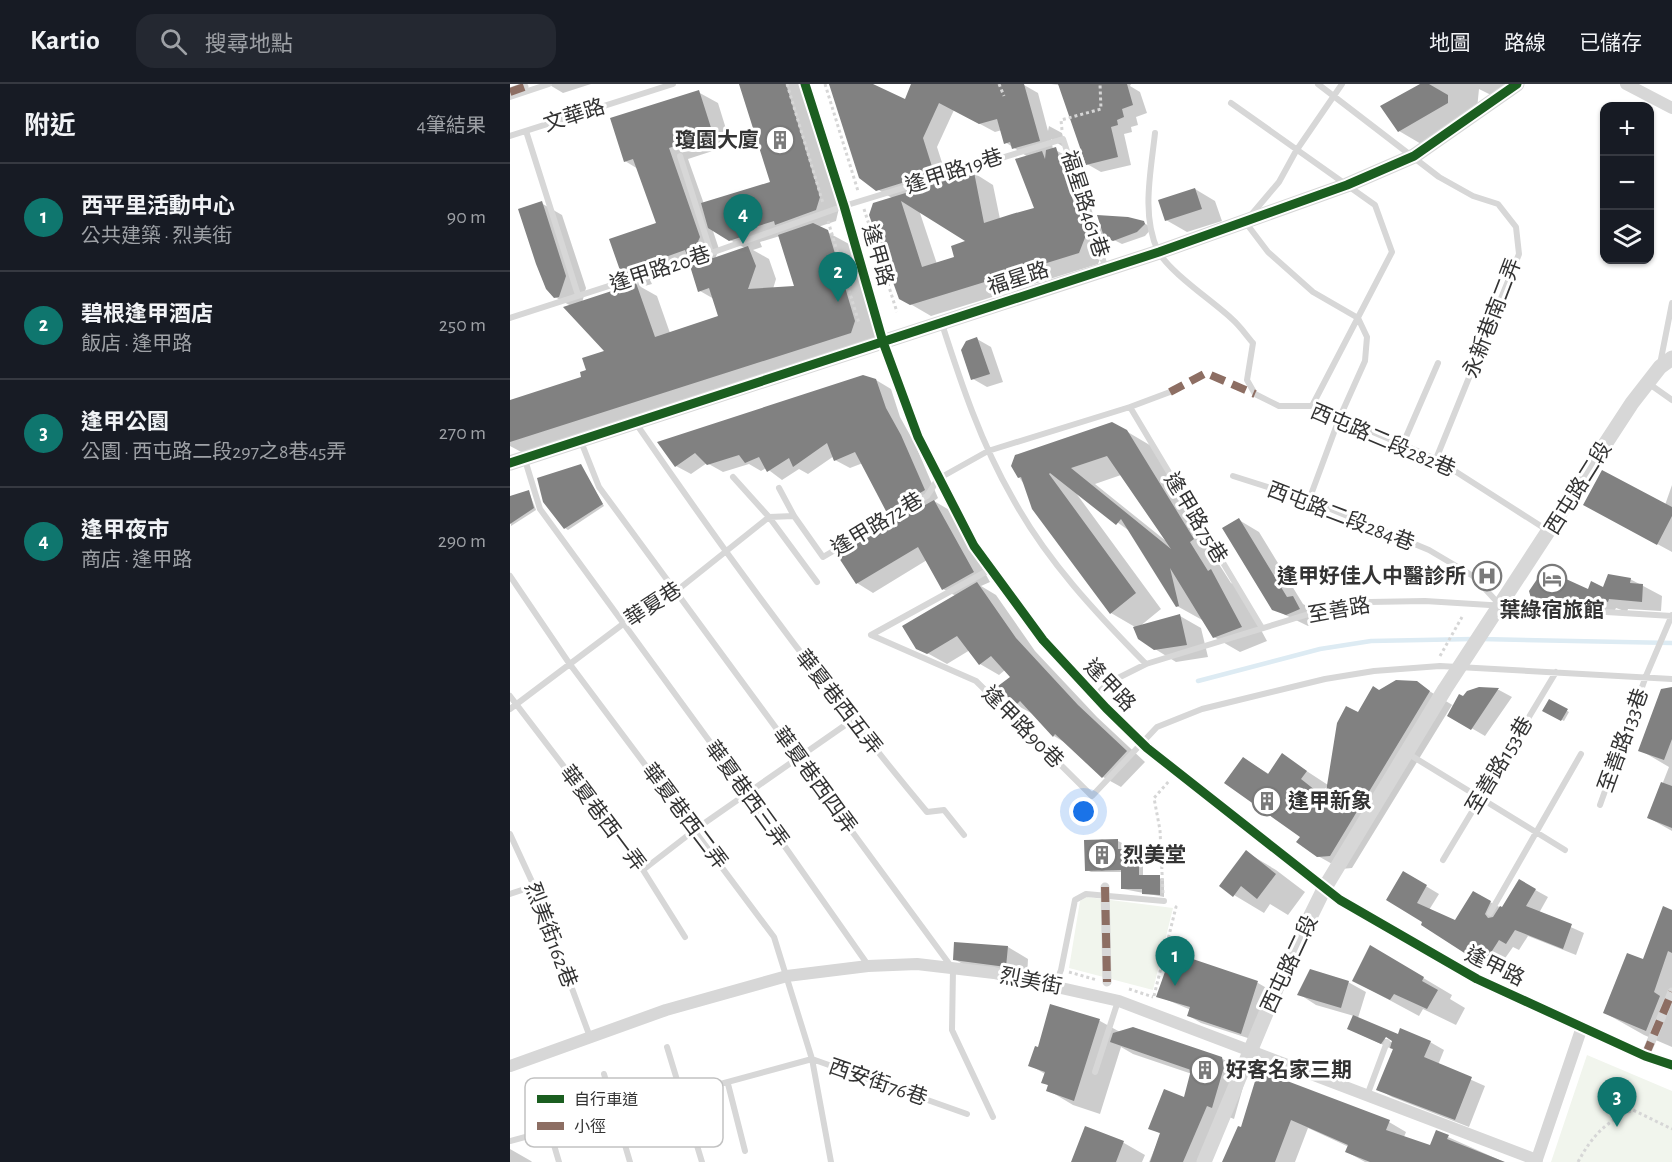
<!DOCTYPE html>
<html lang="zh-TW">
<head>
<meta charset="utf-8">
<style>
  body { margin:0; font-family:"Alegreya Sans","Noto Sans TC",sans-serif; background:#242831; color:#f1f3f6 }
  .controls { position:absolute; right:18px; top:18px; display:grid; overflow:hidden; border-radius:12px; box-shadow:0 2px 4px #0004 }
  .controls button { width:54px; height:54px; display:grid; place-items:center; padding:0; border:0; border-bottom:2px solid #363941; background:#171b24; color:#f1f3f6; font:30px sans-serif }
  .you { position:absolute; left:574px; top:728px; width:21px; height:21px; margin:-15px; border:4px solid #fff; border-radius:50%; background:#1a73e8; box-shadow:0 0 0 9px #1a73e833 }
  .badge { display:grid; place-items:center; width:39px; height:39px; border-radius:50%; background:#0f766e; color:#fff; font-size:20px; font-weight:700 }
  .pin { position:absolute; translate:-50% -50px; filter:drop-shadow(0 2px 3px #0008) }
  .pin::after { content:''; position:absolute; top:32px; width:21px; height:18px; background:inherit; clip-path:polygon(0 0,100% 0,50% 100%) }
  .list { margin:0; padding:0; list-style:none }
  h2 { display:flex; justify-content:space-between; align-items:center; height:78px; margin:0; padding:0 24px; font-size:26px }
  h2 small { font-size:20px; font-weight:400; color:#9ea1a6 }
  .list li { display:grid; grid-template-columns:39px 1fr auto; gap:18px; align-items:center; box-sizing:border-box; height:108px; padding:0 24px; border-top:2px solid #363941 }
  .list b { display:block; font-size:22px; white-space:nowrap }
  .list p { margin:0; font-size:20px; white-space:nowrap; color:#9ea1a6 }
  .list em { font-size:20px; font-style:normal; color:#9ea1a6 }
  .icon { flex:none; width:33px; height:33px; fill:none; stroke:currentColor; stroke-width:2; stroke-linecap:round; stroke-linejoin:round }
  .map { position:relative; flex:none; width:1162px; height:1078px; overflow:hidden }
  header { display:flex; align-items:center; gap:36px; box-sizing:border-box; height:84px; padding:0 30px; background:#171b24; border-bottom:2px solid #363941 }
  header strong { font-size:28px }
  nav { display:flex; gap:33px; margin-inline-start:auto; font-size:21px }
  .search { width:420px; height:54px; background:#242831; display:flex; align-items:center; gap:15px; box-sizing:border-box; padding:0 21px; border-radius:18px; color:#9ea1a6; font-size:22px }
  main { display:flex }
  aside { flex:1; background:#171b24 }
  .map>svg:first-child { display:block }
  .green { fill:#f1f5ed }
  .shadow { fill:#0003; fill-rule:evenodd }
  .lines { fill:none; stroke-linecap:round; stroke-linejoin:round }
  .stream { stroke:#ddebf3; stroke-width:4.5 }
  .building { fill:#818181; fill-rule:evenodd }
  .path { stroke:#d6d6d6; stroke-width:3; stroke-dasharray:3 3; stroke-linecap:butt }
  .service { stroke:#d7d7d7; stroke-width:6 }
  .pedestrian { stroke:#d7d7d7; stroke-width:9 }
  .minor { stroke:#d7d7d7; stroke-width:12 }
  .tertiary { stroke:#d7d7d7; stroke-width:15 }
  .quiet { stroke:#8d6e63; stroke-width:8; stroke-dasharray:15 8; stroke-linecap:butt }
  .cycleway-casing { stroke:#fff; stroke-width:13 }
  .cycleway { stroke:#1b5e20; stroke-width:9 }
  .labels { text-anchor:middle; stroke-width:6; stroke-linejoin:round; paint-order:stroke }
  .street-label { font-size:21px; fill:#333; stroke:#fff }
  .poi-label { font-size:21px; font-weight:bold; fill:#333; stroke:#fff; text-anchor:start }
  .key { fill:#fff; stroke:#c2c2c2; stroke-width:1.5 }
  .key-label { font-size:16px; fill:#333 }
</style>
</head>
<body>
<header>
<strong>Kartio</strong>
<div class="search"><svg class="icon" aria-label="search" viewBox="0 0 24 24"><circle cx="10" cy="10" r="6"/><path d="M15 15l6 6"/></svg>搜尋地點</div>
<nav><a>地圖</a><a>路線</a><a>已儲存</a></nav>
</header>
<main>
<aside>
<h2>附近<small>4筆結果</small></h2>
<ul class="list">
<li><span class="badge">1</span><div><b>西平里活動中心</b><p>公共建築 · 烈美街</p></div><em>90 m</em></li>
<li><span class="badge">2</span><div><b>碧根逢甲酒店</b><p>飯店 · 逢甲路</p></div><em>250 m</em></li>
<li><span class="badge">3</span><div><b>逢甲公園</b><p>公園 · 西屯路二段297之8巷45弄</p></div><em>270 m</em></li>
<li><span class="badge">4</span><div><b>逢甲夜市</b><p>商店 · 逢甲路</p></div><em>290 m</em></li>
</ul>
</aside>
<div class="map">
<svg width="1162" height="1078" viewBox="0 0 1162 1078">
  <rect width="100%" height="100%" fill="#fff"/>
  <path class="green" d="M577 813 663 824 643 906 559 884 570 817Z
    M1077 971 1162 1007V1078H1041Z"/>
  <path class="shadow" d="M38 0H81L53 9Z
    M231 0H291L329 124 326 137 308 143 339 160 366 250 362 261 17 371 0 362V318L73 294 96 268 61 222 45 213 31 119 52 131 76 204 72 219 128 200 113 191 148 140 128 85 115 77 188 8 208 19 221 61 178 75 194 120 262 99ZM202 144 220 156 235 164 205 175 209 165ZM270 152 286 204 263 205 266 195 259 175 243 166 252 163 250 158ZM182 181 190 207 204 215 210 233 160 249 147 212 131 203 142 200 140 196Z
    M320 0H360L396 17 403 0H511L514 6V1L528 9 538 47 539 42 552 49 555 60 552 62 541 55 543 65 565 76 586 139 593 143 634 139 642 144 635 152 612 160 594 151 597 158 588 180 421 232 390 214 382 114 367 105ZM444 26 485 48 492 46 495 58 518 73 526 124 490 135 483 101 464 89 438 97 427 63ZM409 126 459 157 446 174 427 180Z
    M541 0H621L620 2 630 8 637 29 626 33 628 41 621 43 622 48 614 50 621 81 591 88 577 80 550 1Z
    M913 0H996L989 15 969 5 966 35 918 64 889 47Z
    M685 105 705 117 712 137 677 148 656 136Z
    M467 255 481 263 493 298 477 303 463 295Z
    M366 296 381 305 390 333 405 360 428 414 424 417 441 427 480 498 471 502 486 511 525 567 587 633 635 678 611 703 593 693 559 661 544 652 525 631 506 621 502 593 495 586 489 591 470 580 460 566 437 580 408 564 446 512 433 505 417 476 363 509 347 499 392 436 379 428 353 379 340 384 325 376 324 372 298 390 289 385 272 396 256 384 251 387 239 380 213 388 197 379 181 390 166 382 149 359Z
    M616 347 643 363 709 470 705 474 721 499 727 502 757 557 730 568 704 553 694 537 667 522 621 448 566 409 651 525 629 543 670 532 691 544 698 573 666 578 645 565 625 543 601 529 509 393ZM611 391 656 457 585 400Z
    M71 382 94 422 58 446 55 444Z
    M1162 401V468L1092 430 1155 421Z
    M19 408 26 426 1 442 0 413Z
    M729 436 749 448 793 520 804 526 810 537 798 542 763 525Z
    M1120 495 1152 512 1151 527 1118 525 1117 528 1106 524 1104 528H1043L1024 517 1094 505Z
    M906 599 944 622 970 605 989 606 1002 613 975 652 939 631 944 623 942 621 842 784 831 785 808 772 733 675 759 690 772 671 818 701 812 709 816 712 848 630 870 607Z
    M1162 605V747L1139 734 1159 683 1130 666 1152 607Z
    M1039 617 1059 628 1054 637 1034 626Z
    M608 757 612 759 613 767 633 769V792L654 795V813L613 805 612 788H581L577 786Z
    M736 768 766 786 795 808 778 831 760 820 754 829 724 811Z
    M894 789 929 810 919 826 945 838 963 809 993 825 1009 797 1038 813 1029 829 1074 849 1066 871 1018 852 1009 866 1003 863 986 887 914 837Z
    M1154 824 1162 827V963L1134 951 1095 929 1134 877Z
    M498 863 518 875 517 894 465 887 444 875Z
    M861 863 942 911 940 915 955 924 946 941 913 925 909 932 844 897Z
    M663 870 748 899 760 906 744 956 691 939 679 932 681 926 648 912Z
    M838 898 856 908 848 934 889 952 920 958 934 966 928 981 975 1002 959 1043 882 1013 868 1005 884 966 839 945 844 932 806 921 789 910ZM870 948 883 956V959L868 951Z
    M541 922 590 937 610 948 711 974 733 987 735 996 724 1035 719 1033 699 1078H639L651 1050 640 1044 675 1015 682 990 623 970 611 963 590 1030 563 1021 538 1006 539 1002 533 998 535 990 520 981 529 965Z
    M747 995 879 1038 896 1048 894 1053 921 1063 938 1053 994 1078H855L837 1068 839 1063 798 1044 785 1078H714L732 1045Z
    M576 1044 614 1059 635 1071 632 1078H562Z
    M0 1065 21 1077 22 1078H0Z"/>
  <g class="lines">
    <path class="stream" d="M971 555 1162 559
      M688 597 810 565 861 557 963 555"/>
  </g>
  <path class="building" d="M229 0H276L310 113 306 126 265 141 264 137 232 147 234 152 219 157 198 144 191 119 260 98Z
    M319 0H363L395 15 401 0H514L530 57 502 65 500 58 494 60 487 35 469 40 429 19 413 54 424 89 366 107 349 94Z
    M548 0H617L623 21 612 25 614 33 607 36 608 41 601 43 608 73 576 81Z
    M910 0H919L938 11V19L888 48 870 22Z
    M189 6 203 50 159 64 190 153 183 169 177 171 175 166 122 185 123 189 112 192 99 155 146 139 123 75 114 78 100 34Z
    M546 63 567 129H572L578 146 569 169 400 221 389 215 359 131 363 119 464 88 474 139 502 130 524 124 505 75 532 67 535 75 536 66ZM391 117 455 157 441 162 444 173 412 183Z
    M685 104 692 125 655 137 648 116Z
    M32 117 56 192 49 213 44 214 36 205 26 180 8 125Z
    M587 131 618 133 634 137 635 140 627 148 603 157 594 153Z
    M303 139 318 146 345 237 341 249 0 358V316L71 293 70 288 76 286 72 274 94 267 53 223 126 199 145 253 208 232 199 204 188 208 180 182 238 162 246 182 238 205 284 202 268 151Z
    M467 253 480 290 461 296 451 266 456 257Z
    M353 291 366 295 376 324 391 351 415 406 377 429 345 368 324 377 317 359 283 383 279 374 257 388 249 373 235 379 229 371 197 381 185 369 165 383 147 358Z
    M602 338 617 346 684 455 680 458 698 487 701 485 732 543 703 554 660 484 669 522 666 523 611 435 606 441 540 389 539 390 626 509 600 530 522 425 511 393 508 394 501 382 505 371ZM597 372 661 465 561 384Z
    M71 380 93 420 54 445 33 418 27 394Z
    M1092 386 1162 423V432L1147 461 1073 421Z
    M19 406 24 424 0 440V412Z
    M424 416 464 488 432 506 408 463 346 500 327 471Z
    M729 434 777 513 783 512 790 525 776 531 762 526 712 444Z
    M1034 485 1078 505 1081 497 1093 503 1098 490 1121 494 1120 499 1133 500 1132 518 1099 515 1098 518 1087 514 1085 518 1080 516 1077 519 1022 518 1019 507Z
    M467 498 506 554 568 621 617 667 592 694 545 650 543 653 510 617 505 622 488 602 500 593 481 572 469 581 447 552 417 570 406 565 392 542Z
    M670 530 677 561 644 566 628 555 623 543Z
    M886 596 907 597 920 607 820 772 807 773 786 758 790 753 714 699 733 673 758 690 772 669 797 687 791 695 815 714 827 639 836 622 848 628 863 602 869 606Z
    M969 603 989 604 961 646 937 632 949 610 953 612 957 607Z
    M1162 603V655L1154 676 1128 667 1151 605Z
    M1039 615 1058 625 1051 637 1032 627Z
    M1151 698 1162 702V744L1137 734Z
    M608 755V765H629V791H650V811L632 810V805H611V786L575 787 574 756Z
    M736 766 766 790 747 815 731 802 723 813 709 802Z
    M893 787 917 801 907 819 945 836 963 807 981 817 975 830 978 834 983 833 990 822 992 823 1009 795 1026 805 1016 822 1062 840 1053 865 1005 846 996 860 989 856 973 881 911 841 912 838 876 816Z
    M1153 822 1162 826V869L1158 867 1144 908 1150 912 1136 947 1093 929 1117 869 1133 875Z
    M444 858 498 862 496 883 443 876Z
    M860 861 914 893 912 897 928 906 917 925 884 910 880 916 842 897Z
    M662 868 748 897 731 950 677 932 680 923 646 913Z
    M800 885 839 897 831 924 787 911Z
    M540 920 590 935 564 1017 536 1007 538 1001 531 999 535 988 518 982 525 962 528 963Z
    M843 931 888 950 890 944 921 957 914 973 962 993 945 1036 866 1006 883 965 880 964 882 957 876 953 871 960 837 945Z
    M623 943 712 973 714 983 702 1024 697 1022 673 1078H640L650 1049 638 1045 654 1005 674 1013 681 986 600 958 603 949Z
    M759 990 880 1036 876 1046 920 1061 926 1046 939 1051 937 1055 995 1078H860L835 1068 838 1061 781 1036 765 1078H712L728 1042 731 1043 746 994Z
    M575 1042 614 1057 606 1078H561Z"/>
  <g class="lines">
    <path class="path" d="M277 0 313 119
      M315 0 348 107
      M489 0 494 12
      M552 46 551 36 591 25 590 0
      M354 125 387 228
      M318 137 349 239
      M930 572 952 533
      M653 809 650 746 644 714 660 696
      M559 888 587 896
      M619 905 643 913
      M644 912 666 823 663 822
      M1068 1078C1082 1052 1096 1037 1123 1026L1162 1045"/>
    <path class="service" d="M808 0 929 93 963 112 988 120 1006 143 1009 170 926 375
      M0 13 39 0
      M721 19 865 121 882 168 802 322
      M16 47 68 211
      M645 49C641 87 631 131 648 167 659 188 704 218 722 235 730 242 736 251 743 259L737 296 745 310 769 322H802L926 375 1037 446
      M0 52 163 0
      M170 72 201 169
      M741 131 769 98 786 67 832 0
      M736 139 758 168 803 208 848 234 857 253 855 277 829 335 799 416
      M0 234 201 169 334 122 553 55 596 185
      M432 240C451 299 471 359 502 413 536 476 586 529 636 580
      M1150 280 1162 219
      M1138 299 1162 316
      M620 323 660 308
      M125 338C217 472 313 603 417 728L434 726 454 751
      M70 355 89 403 443 885 442 946 483 1033
      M892 362 928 279
      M15 376 30 425 238 710 358 881
      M723 392 799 416 919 466 963 492 989 520
      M223 393 259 433 307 498
      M269 404 284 432 313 473 417 412 428 395 478 367 620 323 752 544
      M479 486 361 551 466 597 582 712 647 643 692 625 815 595 864 587 930 582 1162 595
      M0 492 59 579 264 853 302 975 321 1078
      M0 612 133 786 175 853
      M585 612 598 599 636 580 802 529 859 518 915 517 1162 532
      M0 625 113 540 165 508 259 433 284 432
      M897 669 1055 766
      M1090 721 1136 592 1162 531
      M0 750 24 802 80 953
      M933 776 1046 588
      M133 786 186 745 341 637
      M0 810 24 802
      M980 829 1071 670
      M545 901 551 886 565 816 576 810 654 817
      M157 963 192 1078
      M585 988 608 917
      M94 990 120 1078
      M218 1000 235 1067
      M28 1007 49 1078
      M858 1009 877 958
      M0 1057 302 975 457 1030"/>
    <path class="pedestrian" d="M0 8 14 3
      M595 803 597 898
      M1135 972 1162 908"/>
    <path class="minor" d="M295 0 334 122 373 258 408 353 464 462 533 556 596 624 637 664 830 816 967 895 1135 972 1162 981
      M1116 0 1162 24
      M0 982 156 926 277 892 358 882 407 880 484 889 609 917 1027 1076
      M1026 1078 1072 943"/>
    <path class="tertiary" d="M0 379 649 168 837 101 904 72 1007 0
      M694 1078 774 886 814 805 935 605 1122 319 1150 283 1162 274"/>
    <path class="quiet" d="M0 8 14 3
      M660 308 696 289 745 310
      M595 803 597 898
      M1135 972 1162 908"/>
    <g class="cycleway-casing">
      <path id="cycleway" d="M295 0 334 122 373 258 408 353 464 462 533 556 596 624 637 664 830 816 967 895 1135 972 1162 981
        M0 379 649 168 837 101 904 72 1007 0"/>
    </g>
    <use href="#cycleway" class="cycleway"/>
  </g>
  <defs>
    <g id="building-ring" transform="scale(1.5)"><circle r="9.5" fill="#fff" stroke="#7a7a7a" stroke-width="1.5"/><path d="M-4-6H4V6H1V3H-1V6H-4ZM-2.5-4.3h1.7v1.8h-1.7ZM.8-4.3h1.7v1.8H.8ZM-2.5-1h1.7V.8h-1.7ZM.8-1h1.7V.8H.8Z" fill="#7a7a7a"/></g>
    <g id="hospital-ring" transform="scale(1.5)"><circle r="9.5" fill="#fff" stroke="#7a7a7a" stroke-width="1.5"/><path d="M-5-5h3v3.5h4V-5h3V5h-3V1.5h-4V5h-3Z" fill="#7a7a7a"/></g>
    <g id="hotel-ring" transform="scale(1.5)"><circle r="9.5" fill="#fff" stroke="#7a7a7a" stroke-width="1.5"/><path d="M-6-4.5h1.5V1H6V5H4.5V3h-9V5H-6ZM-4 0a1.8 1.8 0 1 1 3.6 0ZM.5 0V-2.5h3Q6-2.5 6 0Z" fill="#7a7a7a"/></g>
  </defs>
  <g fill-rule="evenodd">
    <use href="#building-ring" x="270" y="56"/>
    <use href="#hospital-ring" x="977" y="492"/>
    <use href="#hotel-ring" x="1042" y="495"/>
    <use href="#building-ring" x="757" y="717"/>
    <use href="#building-ring" x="592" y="771"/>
    <use href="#building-ring" x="695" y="986"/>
  </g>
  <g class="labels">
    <g class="street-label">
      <text transform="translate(64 31) rotate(-18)" y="7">文華路</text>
      <text transform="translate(444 87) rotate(-18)" y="7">逢甲路19巷</text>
      <text transform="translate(575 120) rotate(72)" y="7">福星路461巷</text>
      <text transform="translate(368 171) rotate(74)" y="7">逢甲路</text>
      <text transform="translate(150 185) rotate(-18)" y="7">逢甲路20巷</text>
      <text transform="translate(508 194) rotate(-18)" y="7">福星路</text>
      <text transform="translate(982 234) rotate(-69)" y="7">永新巷南二弄</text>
      <text transform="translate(873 356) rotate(23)" y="7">西屯路二段282巷</text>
      <text transform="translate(1068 404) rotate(-58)" y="7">西屯路二段</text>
      <text transform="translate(831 432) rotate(21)" y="7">西屯路二段284巷</text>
      <text transform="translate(686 434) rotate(59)" y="7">逢甲路75巷</text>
      <text transform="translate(367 440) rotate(-31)" y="7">逢甲路72巷</text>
      <text transform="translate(143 520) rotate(-33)" y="7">華夏巷</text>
      <text transform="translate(829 526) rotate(-10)" y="7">至善路</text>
      <text transform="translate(600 601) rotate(46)" y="7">逢甲路</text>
      <text transform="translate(329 618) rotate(52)" y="7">華夏巷西五弄</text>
      <text transform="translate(513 643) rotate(45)" y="7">逢甲路90巷</text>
      <text transform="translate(1113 656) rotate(-70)" y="7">至善路133巷</text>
      <text transform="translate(989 681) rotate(-59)" y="7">至善路153巷</text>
      <text transform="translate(305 696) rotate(54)" y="7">華夏巷西四弄</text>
      <text transform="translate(237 710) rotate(54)" y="7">華夏巷西三弄</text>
      <text transform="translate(175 732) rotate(53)" y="7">華夏巷西二弄</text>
      <text transform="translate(93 734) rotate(53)" y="7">華夏巷西一弄</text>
      <text transform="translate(41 851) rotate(69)" y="7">烈美街162巷</text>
      <text transform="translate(779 880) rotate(-65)" y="7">西屯路二段</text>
      <text transform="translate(985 882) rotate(26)" y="7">逢甲路</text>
      <text transform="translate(521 897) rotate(11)" y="7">烈美街</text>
      <text transform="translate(368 998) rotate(19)" y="7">西安街76巷</text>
    </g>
    <g class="poi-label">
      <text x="249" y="63" text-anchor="end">瓊園大廈</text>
      <text x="956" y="499" text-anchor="end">逢甲好佳人中醫診所</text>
      <text x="1042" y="533" text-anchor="middle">葉綠宿旅館</text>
      <text x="778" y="724">逢甲新象</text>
      <text x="613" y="778">烈美堂</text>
      <text x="716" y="993">好客名家三期</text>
    </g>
  </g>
  <rect x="15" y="994" width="198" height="69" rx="9" class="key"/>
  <rect x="27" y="1011" width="27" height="8" fill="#1b5e20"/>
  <rect x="27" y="1038" width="27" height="8" fill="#8d6e63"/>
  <g class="key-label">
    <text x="64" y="1021">自行車道</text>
    <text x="64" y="1048">小徑</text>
  </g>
</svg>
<div class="controls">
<button>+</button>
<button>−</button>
<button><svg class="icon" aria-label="layers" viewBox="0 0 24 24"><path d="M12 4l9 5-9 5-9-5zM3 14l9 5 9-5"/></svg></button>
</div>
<div class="you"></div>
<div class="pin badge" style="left:665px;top:902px">1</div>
<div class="pin badge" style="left:328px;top:218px">2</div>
<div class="pin badge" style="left:1107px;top:1043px">3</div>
<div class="pin badge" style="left:233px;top:160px">4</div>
</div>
</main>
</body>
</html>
